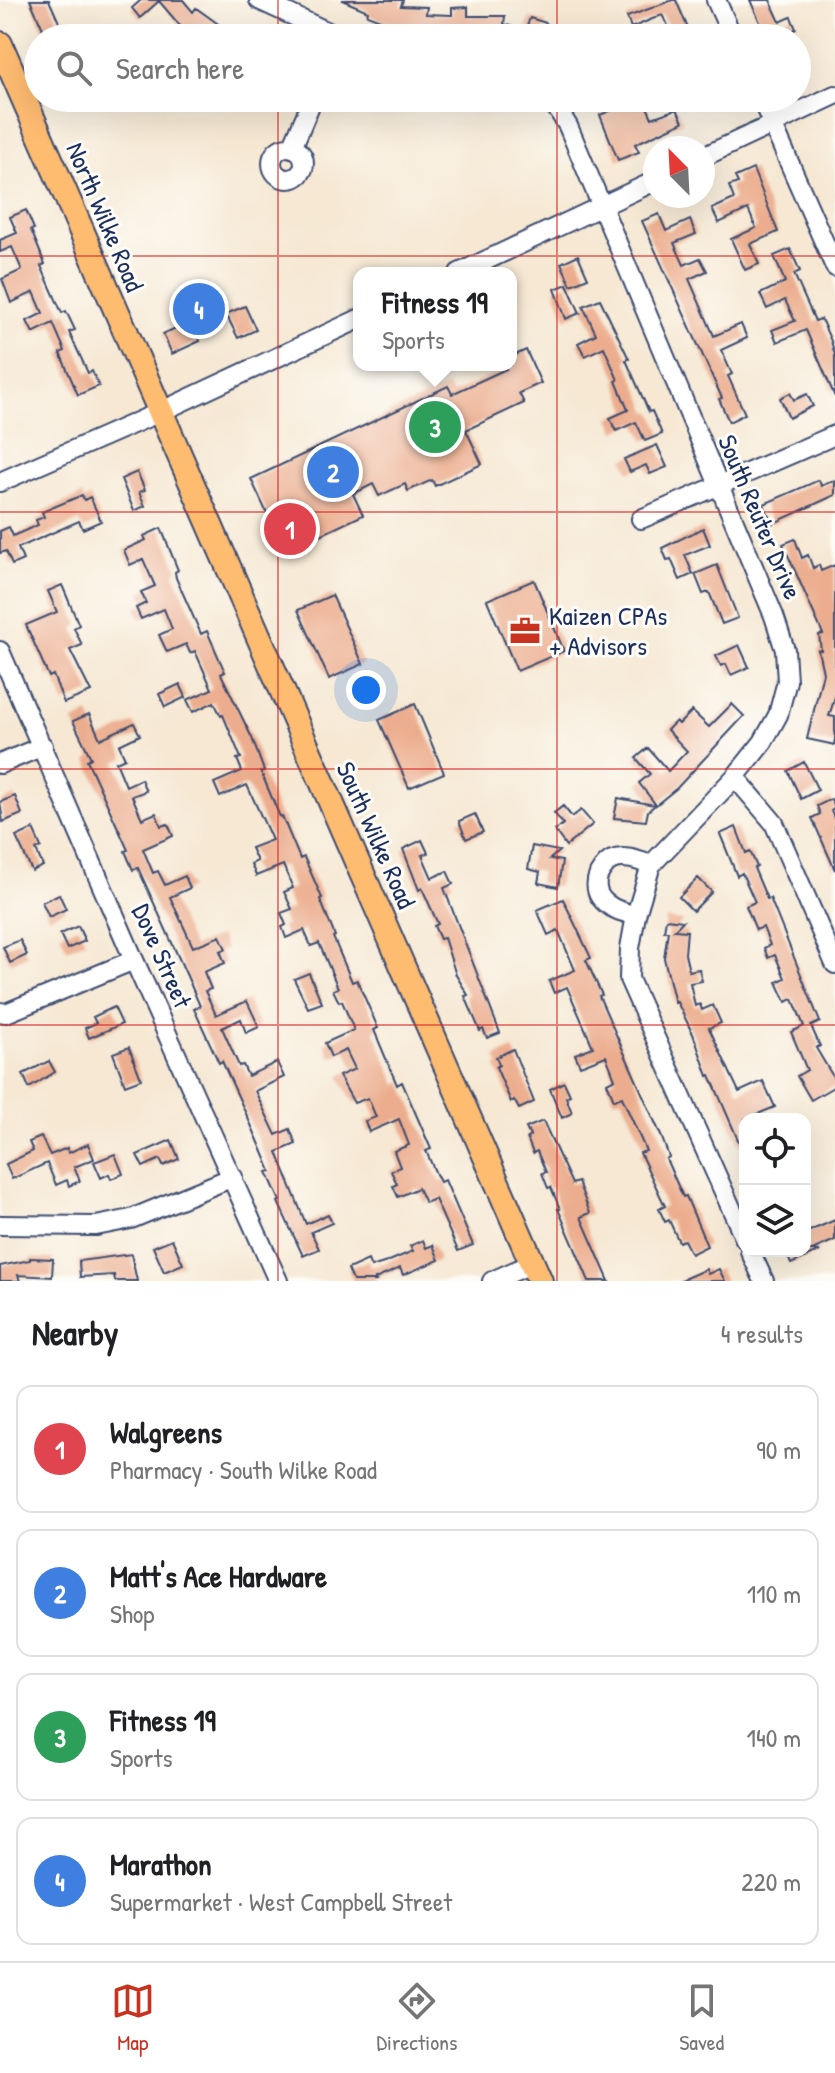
<!DOCTYPE html>
<html lang="en">
<head>
<meta charset="utf-8">
<style>
  body { margin:0; font-family:"Patrick Hand",sans-serif; background:#f2f2f2; color:#202124 }
  .controls { position:absolute; right:24px; bottom:24px; display:grid; overflow:hidden; border-radius:16px; box-shadow:0 8px 32px #0002 }
  .controls button { width:72px; height:72px; display:grid; place-items:center; padding:0; border:0; border-bottom:2px solid #e0e0e0; background:#fff; color:#202124; font:40px sans-serif }
  .compass { position:absolute; left:643px; top:136px; width:72px; height:72px; border-radius:50%; background:#fff; box-shadow:0 8px 32px #0002; rotate:336deg }
  .you { position:absolute; left:366px; top:690px; width:28px; height:28px; margin:-20px; border:6px solid #fff; border-radius:50%; background:#1a73e8; box-shadow:0 0 0 12px #1a73e833 }
  .badge { display:grid; place-items:center; width:52px; height:52px; border-radius:50%; background:#c8321e; color:#fff; font-size:26px; font-weight:700 }
  .pin { position:absolute; translate:-50% -50%; border:4px solid #fff; box-shadow:0 2px 8px #0006 }
  .popup { position:absolute; left:353px; top:267px; width:164px; height:104px; box-sizing:border-box; display:grid; place-content:center; border-radius:16px; background:#fff; filter:drop-shadow(0 2px 6px #0005); font-size:26px; white-space:nowrap; color:#757577 }
  .popup b { font-size:30px; color:#202124 }
  .popup::after { content:''; position:absolute; left:50%; top:100%; margin-left:-16px; border:16px solid transparent; border-top-color:#fff }
  .list { margin:0; padding:0; list-style:none }
  h2 { display:flex; justify-content:space-between; align-items:center; height:104px; margin:0; padding:0 32px; font-size:34px }
  h2 small { font-size:26px; font-weight:400; color:#757577 }
  .list li { display:grid; grid-template-columns:52px 1fr auto; gap:24px; align-items:center; box-sizing:border-box; height:128px; margin:0 16px 16px; padding:0 16px; border:2px solid #e0e0e0; border-radius:16px }
  .list b { display:block; font-size:30px; white-space:nowrap }
  .list p { margin:0; font-size:26px; white-space:nowrap; color:#757577 }
  .list em { font-size:26px; font-style:normal; color:#757577 }
  .icon { flex:none; width:44px; height:44px; fill:none; stroke:currentColor; stroke-width:2; stroke-linecap:round; stroke-linejoin:round }
  .map { position:relative; flex:none; width:835px; height:1281px; overflow:hidden }
  .search { position:absolute; background:#fff; box-shadow:0 8px 32px #0002; left:24px; right:24px; top:24px; height:88px; display:flex; align-items:center; gap:20px; box-sizing:border-box; padding:0 28px; border-radius:44px; color:#757577; font-size:30px }
  .sheet { height:680px; background:#fff }
  nav { display:flex; justify-content:space-around; align-items:center; box-sizing:border-box; height:112px; border-top:2px solid #e0e0e0; background:#fff; font-size:22px; color:#757577 }
  nav a { display:grid; justify-items:center; gap:4px }
  nav .on { color:#c8321e }
  .map>svg:first-child { display:block }
  .building { fill:#ecad8e }
  .lines { fill:none; stroke-linecap:round; stroke-linejoin:round }
  .minor-casing { stroke:#3c4b70; stroke-width:22 }
  .major-casing { stroke:#3c4b70; stroke-width:28 }
  .minor { stroke:#fff; stroke-width:18 }
  .major { stroke:#febc71; stroke-width:24 }
  .grid { fill:none; stroke:#d62828; stroke-width:2; stroke-opacity:0.55 }
  .labels { text-anchor:middle; stroke-width:6; stroke-linejoin:round; paint-order:stroke }
  .street-label { font-size:26px; fill:#1b2f5e; stroke:#fdfcf7 }
  .poi-label { font-size:26px; fill:#1b2f5e; stroke:#fdfcf7; text-anchor:start }
</style>
</head>
<body>
<div class="map">
<svg width="835" height="1281" viewBox="0 0 835 1281">
  <rect width="100%" height="100%" fill="#fdfcf7"/>
  <filter id="ink" filterUnits="userSpaceOnUse"><feTurbulence type="fractalNoise" baseFrequency=".0125" numOctaves="2"/><feDisplacementMap in="SourceGraphic" scale="16" xChannelSelector="R" yChannelSelector="G"/><feConvolveMatrix kernelMatrix="1 2 1 2 8 2 1 2 1" color-interpolation-filters="sRGB"/></filter>
  <filter id="wash" filterUnits="userSpaceOnUse"><feTurbulence type="fractalNoise" baseFrequency=".006" numOctaves="4" result="noise"/><feDisplacementMap in="SourceGraphic" scale="32" xChannelSelector="R" yChannelSelector="G"/><feGaussianBlur stdDeviation="1.8" result="paint"/><feColorMatrix in="noise" values="0 0 0 0 0 0 0 0 0 0 0 0 0 0 0 0 0 1.4 0 .05"/><feComposite in="paint" operator="in"/></filter>
  <g filter="url(#wash)">
    <rect width="100%" height="100%" fill="#f6e8d3"/>
    <g id="blocks">
      <path class="building" d="M30 0H49L66 38H47Z
        M141 0H183L193 12 196 8 228 31 232 26 248 38H175L182 28 159 1 140 18 132 8Z
        M342 0H403L401 6 427 7 426 14 452 15V8L468 7V16H505L504 24 525 31 530 18 546 23 540 38 442 35V33L406 30 367 15 368 11Z
        M673 0H676L692 38H675L662 15 631 28 627 17Z
        M750 0H770L780 22 791 17 796 29 786 34 788 38H767Z
        M629 98H643L652 118 677 109 683 122 635 144 639 152 618 160 600 115 631 102Z
        M753 169 778 232 750 244 759 264 745 270 731 239 756 228 748 209 719 223 712 209 734 199 729 186 738 183 735 177Z
        M26 210 34 229 31 230 45 264 41 266 62 313 66 311 75 330 69 332 88 373 92 371 99 386 78 395 60 353 65 351 53 323 33 333 27 321 43 313 34 292 11 303 2 279 22 270 12 247 0 252V240L17 233 10 217Z
        M659 214 666 231 690 220 696 234 674 243 684 265 700 258 707 271 689 279 714 336 741 324 747 338 721 350 732 374 728 376 745 414 729 422 719 399 722 398 642 221Z
        M790 249 800 271 794 274 815 321 821 319 831 341 835 355V397L806 330 777 342 772 330 795 321 785 300 767 309 760 294 785 282 774 256Z
        M578 255 588 278 571 285 561 263Z
        M567 284 580 313 566 319 555 289Z
        M198 286 217 326 196 335 200 341 172 354 163 334 195 319 182 293Z
        M600 299 629 359 626 360 649 412 652 411 662 434 645 441 636 422 616 431 610 418 628 410 616 381 618 380 604 347 585 356 578 343 596 334 583 306Z
        M245 306 256 330 238 338 226 314Z
        M526 350 541 383 519 393 524 403 466 430 482 464 435 486 432 480 408 491 405 484 379 496 373 484 353 494 363 515 285 552 251 479 448 386 452 394 506 369 504 365H511V357Z
        M790 393 794 400 807 394 813 406 789 418 780 398Z
        M657 445 667 467 650 474 646 465 630 472 624 459Z
        M137 472 145 490 139 492 145 506 134 511 121 479Z
        M819 480 821 486 835 480V495L772 524 764 504Z
        M82 495 84 500 90 497 101 521 83 529 79 521 18 548 23 560 12 565 6 551 0 553V531L9 527 13 536 38 525 36 520 44 517 42 512Z
        M161 528 178 570 175 572 176 578 201 634 207 631 225 672 221 674 252 738 264 771 261 772 280 817 282 816 300 859 304 857 322 898 320 899 335 936 333 937 352 982 357 980 378 1028 374 1030 397 1085 402 1082 431 1149 426 1151 436 1174 440 1182 445 1180 473 1245 458 1251 435 1199 425 1203 418 1188 398 1197 393 1186 397 1184 391 1171 400 1167 394 1151 409 1145 399 1119 369 1132 365 1121 376 1117 368 1098 354 1103 339 1076 355 1069 346 1050 331 1057 325 1043 354 1030 342 1001 339 1002 333 990 338 988 319 943 311 946 304 930 286 938 282 927 286 925 281 913 292 909 284 892 293 888 283 865 256 876 251 864 257 861 251 848 272 840 247 785 220 797 214 783 242 771 237 759 241 758 223 715 221 716 214 702 193 712 187 700 212 689 195 651 190 653 186 644 167 652 159 635 172 629 164 609 141 619 136 608 146 603 141 592 155 586 143 559 130 565 124 550 146 540 144 536Z
        M703 528 710 545 685 555 693 574 680 580 671 559 667 560 662 548Z
        M795 539 802 558 808 555 813 568 819 565 821 571 835 565V697L829 716 835 717V745L807 739 823 673 818 650H821L819 635 823 634 783 544Z
        M717 565 738 618 722 624 709 592 703 594 695 574Z
        M534 580 564 651 517 671 487 600Z
        M62 585 79 625 74 628 82 645 70 650 91 692 64 703 53 675 49 677 26 625 57 612 48 591Z
        M332 595 363 664 329 679 298 610Z
        M739 645 749 667 731 675 726 664 721 666 716 656Z
        M180 684 186 697 165 707 159 694Z
        M415 704 444 773 409 788 379 720Z
        M732 704 744 716 677 788 656 805 639 783 650 774 636 758 648 748 668 771 687 751 667 730 676 721 679 724 692 711 709 727Z
        M89 714 100 739 134 723 140 735 119 745 125 758 116 762 126 786 141 779 146 791 132 796 142 819 156 813 161 826 168 824 173 836 143 849 153 873 158 871 165 885 185 876 190 888 170 897 193 947 220 936 226 949 220 951 225 963 204 972 211 989 205 991 216 1015 247 1001 259 1027 246 1033 241 1019 222 1028 239 1066 243 1065 248 1076 277 1062 284 1077 255 1091 276 1135 290 1129 296 1144 277 1152 306 1224 328 1214 332 1223 311 1232 319 1249 303 1256 278 1202 280 1201 267 1172 271 1171 257 1138 222 1061 219 1063 194 1009 200 1006 187 976 138 868 133 870 125 851 128 850 87 760 91 758 73 721Z
        M804 762 818 790 801 799 788 771Z
        M15 796 22 814 3 822 0 802Z
        M618 798 655 805 648 811 646 821 614 818Z
        M831 799 835 808 831 811 835 820V870L812 818 820 814 817 806Z
        M563 806 572 817 581 810 593 824 566 846 555 831 563 824 554 813Z
        M475 814 483 832 466 839 459 821Z
        M736 827 746 853 750 851 757 867 754 868 767 899 770 898 820 1022 811 1026 820 1046 816 1048 835 1080V1086L811 1100 797 1076 807 1070 791 1032 804 1026 793 999 786 1002 777 982 785 978 775 955 768 958 764 948 770 945 763 927 756 930 746 906 755 902 742 873 737 876 720 834Z
        M33 829 41 847 36 850 43 866 32 871 16 837Z
        M422 840 428 853 422 855 432 878 447 871 453 884 444 888 500 1033 487 1038 483 1029 480 1031 465 996 468 995 456 975 444 938 440 939 434 926 438 924 422 888 419 890 403 849Z
        M532 846 559 851 550 859 562 861 558 887 538 883 540 872 528 869Z
        M698 878 712 892 693 911 679 897Z
        M59 894 66 909 49 917 42 902Z
        M563 899 591 958 586 960 602 995 599 996 662 1138 669 1157 666 1159 683 1197 686 1196 707 1246 691 1254 684 1240 679 1242 669 1220 665 1222 659 1209 665 1206 640 1153 646 1151 622 1097 614 1100 607 1083 615 1079 606 1056 580 1066 575 1054 593 1047 567 987 554 993 549 981 575 970 558 930 548 935 537 910Z
        M666 919 683 921 674 930 687 931 685 954 689 971 699 969 702 981 690 983 695 1006 700 1004 702 1010 713 1005 721 1023 709 1028 739 1092 763 1081 775 1107 745 1119V1156L710 1075 708 1076 693 1034 677 1002 675 1003 664 958 668 931H664Z
        M78 926 85 941 67 949 60 934Z
        M20 940 27 955 10 963 3 947Z
        M309 973 322 1003 308 1008 294 979Z
        M114 1007 122 1024 89 1038 85 1028 96 1023 93 1017Z
        M129 1047 141 1079 125 1085 113 1053Z
        M513 1049 534 1102 519 1109 514 1100 511 1102 496 1067 499 1065 496 1057Z
        M49 1061 55 1072 29 1088 23 1074Z
        M564 1082 570 1095 566 1097 572 1113 562 1118 550 1089Z
        M543 1121 572 1184 578 1182 590 1213 581 1217 609 1281H589L558 1209H560L551 1187 548 1188 542 1173 546 1172 537 1151 533 1153 527 1138 530 1136 526 1128Z
        M41 1137 50 1155 67 1148 68 1153 88 1144 94 1159 74 1167 80 1181 69 1186 67 1180 56 1185 47 1163 12 1179 6 1164 33 1151 29 1142Z
        M171 1140 179 1159 163 1166 160 1159 143 1167 137 1155Z
        M115 1154 123 1174 111 1179 109 1174 101 1178 94 1162Z
        M835 1220V1240L810 1251H820L791 1264 785 1251H805V1233Z
        M172 1239 183 1264 164 1272 153 1247Z
        M423 1240 426 1248 433 1245 439 1260 403 1275 400 1268 375 1279 376 1281H353L348 1269 368 1260 371 1267 387 1262 413 1251 410 1246Z
        M131 1254 137 1281H115L114 1275 80 1277 79 1261Z
        M30 1258 53 1259 52 1277 18 1275 20 1281H0V1266L30 1260Z
        M706 1269 708 1274 719 1269 725 1281H679Z"/>
    </g>
  </g>
  <g filter="url(#ink)">
    <use href="#blocks" fill-opacity="0" stroke="#3c4b70" stroke-width="2"/>
    <g class="lines">
      <g class="minor-casing">
        <path id="minor" d="M259 0 341 38
          M716 0 733 38
          M546 98 556 107 568 126 774 616 785 650 787 681 778 715 763 742 735 777 651 865 636 915 630 948 629 979 745 1239
          M761 98 835 267
          M272 163a16 16 0 1 1 32 0a16 16 0 1 1-32 0Z
          M292 148 313 98
          M703 157 835 95
          M459 273 655 181
          M0 482 160 412 359 319
          M641 519 835 435
          M0 651 134 960 278 1281
          M0 764 43 746
          M735 777 774 823 835 964
          M636 915C616 912 588 900 599 874 602 869 607 862 612 860 625 855 639 861 651 865
          M0 1012 6 1013 134 960
          M0 1225 96 1226 131 1219 233 1177
          M750 1251 764 1281
          M492 1281 533 1263"/>
      </g>
      <g class="major-casing">
        <path id="major" d="M0 44 540 1281"/>
      </g>
      <use href="#minor" class="minor"/>
      <use href="#major" class="major"/>
    </g>
  </g>
  <path class="grid" d="M278 0V38M557 0V38M278 98V1281M557 98V1281M0 256H835M0 512H835M0 769H835M0 1025H835"/>
  <defs>
    <g id="office-bare" transform="scale(2.4)"><path d="M-6-3h4V-5.5h4V-3h4V5H-6ZM-1-4.5V-3h2v-1.5ZM-6 0V1H6V0Z" fill="#c8321e" stroke="#fdfcf7" stroke-width="2.5" paint-order="stroke"/></g>
  </defs>
  <g fill-rule="evenodd">
    <use href="#office-bare" x="525" y="631"/>
  </g>
  <g class="labels">
    <g class="street-label">
      <text transform="translate(105 217) rotate(67)" y="9">North Wilke Road</text>
      <text transform="translate(760 517) rotate(67)" y="9">South Reuter Drive</text>
      <text transform="translate(376 835) rotate(66)" y="9">South Wilke Road</text>
      <text transform="translate(162 956) rotate(66)" y="9">Dove Street</text>
    </g>
    <g class="poi-label">
      <text x="549" y="625">Kaizen CPAs<tspan x="549" dy="30">+ Advisors</tspan></text>
    </g>
  </g>
</svg>
<div class="controls">
<button><svg class="icon" aria-label="locate" viewBox="0 0 24 24"><circle cx="12" cy="12" r="6"/><path d="M12 2v4M12 18v4M2 12h4M18 12h4"/></svg></button>
<button><svg class="icon" aria-label="layers" viewBox="0 0 24 24"><path d="M12 4l9 5-9 5-9-5zM3 14l9 5 9-5"/></svg></button>
</div>
<svg class="compass" viewBox="-18 -18 36 36"><path d="M0-13l5 13h-10z" fill="#e53935"/><path d="M0 13l5-13h-10z" fill="#757577"/></svg>
<div class="you"></div>
<div class="pin badge" style="left:290px;top:529px;background:#e0444e">1</div>
<div class="pin badge" style="left:333px;top:472px;background:#3f7fe0">2</div>
<div class="pin badge" style="left:435px;top:427px;background:#2e9e5b">3</div>
<div class="popup"><b>Fitness 19</b>Sports</div>
<div class="pin badge" style="left:199px;top:309px;background:#3f7fe0">4</div>
<div class="search"><svg class="icon" aria-label="search" viewBox="0 0 24 24"><circle cx="10" cy="10" r="6"/><path d="M15 15l6 6"/></svg>Search here</div>
</div>
<section class="sheet">
<h2>Nearby<small>4 results</small></h2>
<ul class="list">
<li><span class="badge" style="background:#e0444e">1</span><div><b>Walgreens</b><p>Pharmacy · South Wilke Road</p></div><em>90 m</em></li>
<li><span class="badge" style="background:#3f7fe0">2</span><div><b>Matt's Ace Hardware</b><p>Shop</p></div><em>110 m</em></li>
<li><span class="badge" style="background:#2e9e5b">3</span><div><b>Fitness 19</b><p>Sports</p></div><em>140 m</em></li>
<li><span class="badge" style="background:#3f7fe0">4</span><div><b>Marathon</b><p>Supermarket · West Campbell Street</p></div><em>220 m</em></li>
</ul>
</section>
<nav>
<a class="on"><svg class="icon" aria-label="map" viewBox="0 0 24 24"><path d="M3 6l6-2 6 2 6-2v14l-6 2-6-2-6 2zM9 4v14M15 6v14"/></svg>Map</a>
<a><svg class="icon" aria-label="directions" viewBox="0 0 24 24"><path d="M12 3l9 9-9 9-9-9zM9 14v-3h6M13 9l2 2-2 2"/></svg>Directions</a>
<a><svg class="icon" aria-label="saved" viewBox="0 0 24 24"><path d="M7 4h10v16l-5-4-5 4z"/></svg>Saved</a>
</nav>
</body>
</html>
